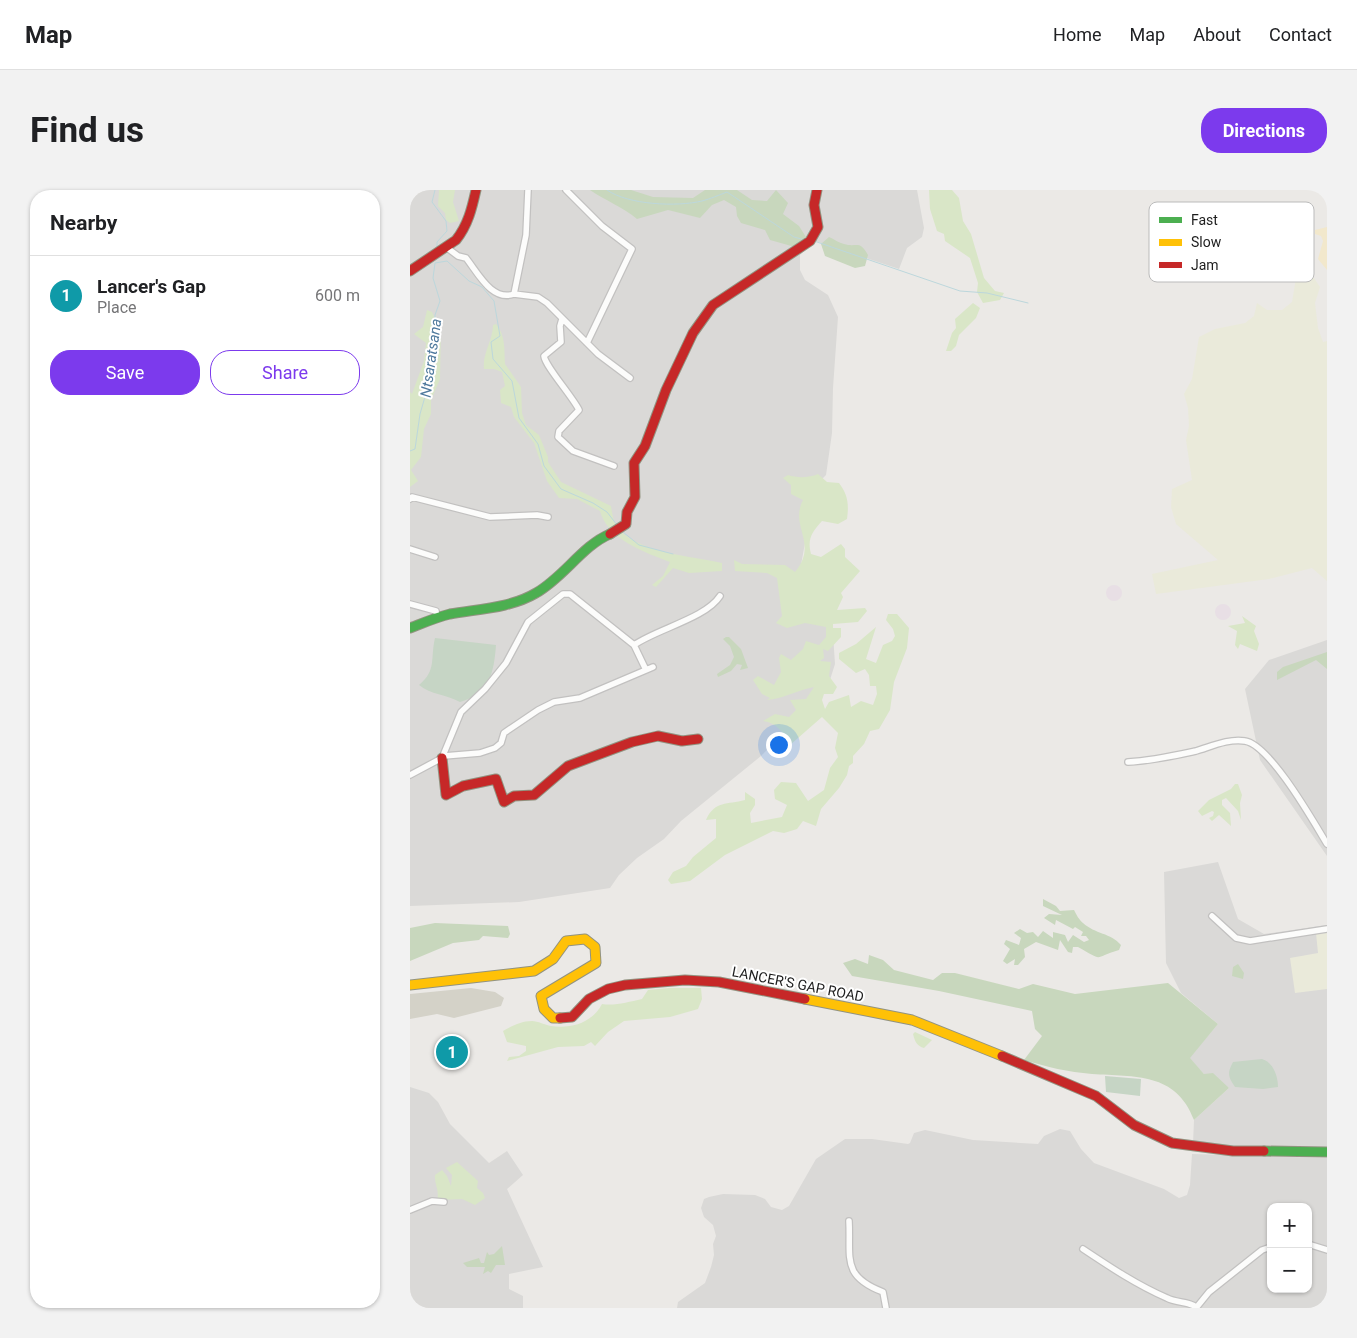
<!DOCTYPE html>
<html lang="en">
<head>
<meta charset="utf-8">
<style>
  body { margin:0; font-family:Roboto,sans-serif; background:#f2f2f2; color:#202124 }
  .controls { position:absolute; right:15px; bottom:15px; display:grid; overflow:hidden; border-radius:10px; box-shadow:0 1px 4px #0004 }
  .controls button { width:45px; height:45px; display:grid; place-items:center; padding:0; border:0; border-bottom:1px solid #e0e0e0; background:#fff; color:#202124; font:25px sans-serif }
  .you { position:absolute; left:368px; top:554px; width:18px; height:18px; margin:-12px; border:4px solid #fff; border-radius:50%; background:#1a73e8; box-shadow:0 0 0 8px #1a73e833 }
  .badge { display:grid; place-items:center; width:32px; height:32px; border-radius:50%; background:#7c3aed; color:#fff; font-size:16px; font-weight:700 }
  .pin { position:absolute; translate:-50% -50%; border:2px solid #fff; box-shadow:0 1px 5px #0006 }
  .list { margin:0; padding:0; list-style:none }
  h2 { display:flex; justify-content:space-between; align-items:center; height:65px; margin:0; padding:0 20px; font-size:21px }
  h2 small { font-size:16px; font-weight:400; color:#757577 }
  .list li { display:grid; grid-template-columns:32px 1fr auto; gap:15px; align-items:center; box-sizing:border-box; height:80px; padding:0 20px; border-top:1px solid #e0e0e0 }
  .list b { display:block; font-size:19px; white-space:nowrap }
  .list p { margin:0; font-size:16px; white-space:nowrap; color:#757577 }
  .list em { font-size:16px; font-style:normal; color:#757577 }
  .actions { display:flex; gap:10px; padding:15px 20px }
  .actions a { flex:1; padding:11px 0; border:1px solid #7c3aed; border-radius:20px; text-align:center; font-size:18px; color:#7c3aed }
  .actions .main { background:#7c3aed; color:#fff }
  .map { position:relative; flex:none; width:917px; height:1118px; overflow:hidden; border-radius:20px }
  header { display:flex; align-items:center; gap:30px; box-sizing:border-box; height:70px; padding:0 25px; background:#fff; border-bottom:1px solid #e0e0e0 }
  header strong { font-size:24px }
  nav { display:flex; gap:28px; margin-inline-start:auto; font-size:18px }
  .intro { display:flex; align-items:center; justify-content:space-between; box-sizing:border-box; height:120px; padding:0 30px }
  h1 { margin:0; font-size:35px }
  .button { padding:12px 22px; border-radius:20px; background:#7c3aed; color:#fff; font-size:18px; font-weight:700 }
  main { display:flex; gap:30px; padding:0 30px }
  aside { flex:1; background:#fff; border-radius:20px; box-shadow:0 1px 4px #0004 }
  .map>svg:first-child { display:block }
  .residential { fill:#dad9d7; fill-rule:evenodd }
  .industrial { fill:#e8dfe5 }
  .construction { fill:#d4d2c8 }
  .farmland { fill:#eaeada }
  .grass { fill:#d9e6c7 }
  .forest { fill:#c8d7bd }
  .sand { fill:#f2e8cc }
  .cemetery { fill:#c6d5c5 }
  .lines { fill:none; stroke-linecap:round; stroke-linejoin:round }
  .stream { stroke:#bcd7dc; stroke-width:1 }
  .street-casing { stroke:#c2c1c0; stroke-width:8 }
  .fast-casing { stroke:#929380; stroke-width:11 }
  .slow-casing { stroke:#929380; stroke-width:11 }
  .jam-casing { stroke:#929380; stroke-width:11 }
  .street { stroke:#fcfcfb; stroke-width:5.5 }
  .fast { stroke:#4caf50; stroke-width:9 }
  .slow { stroke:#ffc107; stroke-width:9 }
  .jam { stroke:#c62828; stroke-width:9 }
  .labels { text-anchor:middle; stroke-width:4; stroke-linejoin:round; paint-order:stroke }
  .street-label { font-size:14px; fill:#1d1d1d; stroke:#fff }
  .water-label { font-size:15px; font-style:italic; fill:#4f7a9d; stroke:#fff }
  .key { fill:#fff; stroke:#bbb; stroke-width:1 }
  .key-label { font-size:14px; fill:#1d1d1d }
</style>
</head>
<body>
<header>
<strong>Map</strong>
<nav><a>Home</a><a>Map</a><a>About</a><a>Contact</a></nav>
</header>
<div class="intro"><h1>Find us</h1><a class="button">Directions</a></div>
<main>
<aside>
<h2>Nearby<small></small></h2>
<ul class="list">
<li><span class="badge" style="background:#0f9aa8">1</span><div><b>Lancer's Gap</b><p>Place</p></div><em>600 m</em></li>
</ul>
<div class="actions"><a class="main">Save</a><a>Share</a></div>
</aside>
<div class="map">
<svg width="917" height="1118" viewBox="0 0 917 1118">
  <rect width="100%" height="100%" fill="#ebe9e6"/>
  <path class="residential" d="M0 0H507L514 38 512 47 497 58 489 79 405 51 390 65V80L395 90 418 105 428 127 423 198 422 243 416 285 402 299 401 320 387 397 422 430 425 474 418 496 351 566 271 631 254 649 227 668 209 685 200 698 109 712 0 716Z
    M917 450V666L850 570 835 499 859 470Z
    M808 672 828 729 854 744 917 735V960L843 959 783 954 784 930 819 898 794 884 779 868 808 834 771 803 756 773 754 682Z
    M0 897 19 903 28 912 40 934 79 973 97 961 113 985 97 999 133 1077 99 1084V1099L113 1106V1118H0Z
    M650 939 660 941 671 959 684 973 754 999 769 1008 777 1005 780 995 782 964 917 968V1118H267L268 1112 295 1093 301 1077 304 1065 303 1054 306 1046 303 1035 294 1027 291 1018 294 1009 299 1007 313 1004 345 1005 355 1009 361 1017 372 1020 379 1016 406 969 435 949H462L498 954 500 953 504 943 515 940 563 950 628 954 634 946ZM861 1017H898V1099H861Z"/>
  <path class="industrial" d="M696 403a8 8 0 1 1 16 0a8 8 0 1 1-16 0Z
    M805 422a8 8 0 1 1 16 0a8 8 0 1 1-16 0Z"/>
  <path class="construction" d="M61 798 85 802 94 808 91 816 44 828 27 824 0 829V804Z"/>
  <path class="farmland" d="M892 84 904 88 910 97 905 113 908 138 913 152 917 151V391L902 378 859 389 746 404 742 384 808 370 766 334 761 317 762 299 782 290 776 250 779 236 778 218 774 204 782 189 789 147 805 139 835 133 844 126 847 113 857 120H872L882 112 886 88Z
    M917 742V799L885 803 880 768 908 763 906 743Z"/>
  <path class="grass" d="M29 0H45L43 12 49 31 40 33 36 30 35 23 28 16Z
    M519 0H542L549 8 553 31 561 44 574 88 585 101 594 103 590 110 573 113 567 102 568 93 560 68 535 51 534 44 527 41 520 19Z
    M563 113 570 118 566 128 549 145 546 156 541 161H536L542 143 546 138 545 129Z
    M17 120 22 122 27 133 31 136 30 189 21 210V224L14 239 11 267 1 280 8 291 0 297V202L2 204 14 171 16 153 4 144 13 137Z
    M86 134C96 146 94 160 95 174L111 197 112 223 116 235 129 245 138 267V272L151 292 201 316C202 322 203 330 206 335 224 363 282 366 312 373V381L279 383 263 378 246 397 242 395 253 386 260 372C236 363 197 349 190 321L167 309 149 308 137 291 124 253 104 227 101 217 91 213 90 200 95 196 92 182 84 179H74C72 164 83 150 83 135Z
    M408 284 417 292 429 293C438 305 439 314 437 329L428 334 412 331C402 342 397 349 401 364L411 367 431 354 435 359V367L450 381 431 403 433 407 427 420 455 418 457 421 448 432 423 434V438H431V447L418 461 413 459 414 468 410 471 421 472 419 486 427 497 423 504H414L412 510 415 519 419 512 439 505 441 517 451 511 463 515 467 504 466 496H460L459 485 455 479 446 483 429 469V463L446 454 466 437 456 469 466 473 473 455 482 451 485 446 483 439 476 430 478 424H487L499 438 497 458 484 492 480 520 469 539 460 541 454 554 443 566V573L439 576 437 585 429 598 411 619 406 636 393 631 387 639 374 643 363 641 315 665 280 691 261 694 258 690 263 682 276 676 283 667 306 648V629L296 630C305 610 317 615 335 610V602L345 609V615L340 623 341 633 372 627 377 615 365 609 364 600 371 592 386 593 398 611 414 600 420 578 428 567 425 558 428 543 412 527 380 555C373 542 367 533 353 531L365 524 379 527 386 520 380 510 396 509 404 497C387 500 373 509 357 510L360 508 352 504 343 490 348 486 364 495 371 482 369 468 371 464 381 470 393 459 396 451 409 455 416 447V437L395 433 377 438 366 433 372 426 367 388 357 383 325 381 324 370 332 374 375 375 385 382C409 353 379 337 393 310L381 304V295L373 288 378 285C387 288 399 288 408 284Z
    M832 426 846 436 844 441 849 454 847 461 830 454 828 459 825 455 827 441 818 436 835 433Z
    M825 594H828L832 605 830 613 831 630 828 621 816 608 812 610V615L820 623 821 636 809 625 802 631 799 628 803 626 804 622 802 621 792 626 788 621 799 610 821 599Z
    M259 798H291L292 809 288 819 260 827 214 831 198 842 185 856 181 852 174 856 148 857 97 871 99 867 109 866 116 861V856L97 852 93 841C102 836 111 831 122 831 128 831 135 835 141 836 161 839 182 833 192 814 205 816 218 812 232 809L238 800Z
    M505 842 522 850 514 858C507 856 505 852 503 844Z
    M47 972 68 991 67 998 73 1003 75 1008 65 1015 52 1009 27 1010C30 1001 24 994 25 985L32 980 37 986 41 996 42 985 36 978Z"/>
  <path class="forest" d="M180 0H221L243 7 283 8 295 0H327L342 10 357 11 366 0 378 13 373 24 389 36 396 47 393 52 385 57 360 50 355 40 331 33 327 26 326 17 314 10 302 15 290 28 258 20 227 29C213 17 196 11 180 0Z
    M419 47C424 49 429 53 434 54 447 58 449 49 458 65L455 76 445 78 415 66 411 54Z
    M316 447H319L331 459 338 478 330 480 332 475 327 474 321 481 308 487 307 484 320 475 324 467 320 456 313 449Z
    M917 462V479L906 470 867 490V482L873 477Z
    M633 709 646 716 650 721 664 720C666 724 669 730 673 733 685 744 701 743 711 755L709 760C682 768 695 772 668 757H663L662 763 658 762 650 750 648 760 626 752 614 759 615 767 608 775H604L605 769 597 774 593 771 600 759 594 754 596 750 609 755 611 748 604 743 610 739 617 743 623 742 628 747 633 741 643 748V742L655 745 658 752 663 745 674 752 679 750 676 746H671L673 742 665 737 663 739 646 730 645 735 634 728 639 724 652 725 633 716Z
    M25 733 98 736 100 744 98 748 73 746 69 750 43 753 0 771V738Z
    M459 765 473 770 484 780 523 790 532 783H545L609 799 623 794 665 804 758 793 808 834 780 868 794 884 803 883 819 898 784 930C766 882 725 887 682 884 658 882 637 877 614 870L632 846 625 839 622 821 529 801 442 786 433 773 445 769 458 774Z
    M828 774 834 783 833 789 822 786 823 777Z
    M92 1056 95 1075H86L81 1083 78 1081 73 1084 75 1077H57L53 1073 69 1068 71 1073H74L77 1062 79 1065 84 1064Z"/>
  <path class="sand" d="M917 37V80L908 69 913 51 911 46 905 44V40Z"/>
  <path class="cemetery" d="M25 448 86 455C84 482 80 504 50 512 36 504 21 505 9 495 27 480 20 469 25 448Z
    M852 869C863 872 868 886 868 897L853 899 825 897C818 887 817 883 823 872Z
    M695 886 731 889 730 906 696 902Z"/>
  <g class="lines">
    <path class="stream" d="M25 0 22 12 36 31 37 41 27 52V57
      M197 0C218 15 267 17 292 11 300 9 309 5 317 2L384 47 395 50
      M404 51 550 101 577 103 618 113
      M0 261 5 259 10 224 21 186 25 157V125L30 111 23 88 25 73 37 71 59 91 72 97 84 111 90 146 81 152 83 169 102 191 109 228 128 254 134 276 151 299 183 313 197 322 207 335
      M213 342 229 355 263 364"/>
    <g class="street-casing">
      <path id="street" d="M156 0 192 36 222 59 177 153
        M36 57 48 66 56 68C68 83 82 112 104 104L116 45 118 0
        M104 104 128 107 137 113 188 164 220 188
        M152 129 150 136 151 152 134 166C135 176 162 206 169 220L149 241 148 247 163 261 204 276
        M0 309 2 307 80 327 127 325 138 327
        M0 359 25 367
        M0 414 26 421 27 429
        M236 480 243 477
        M34 566 70 563 85 558 91 553 94 543 128 520 144 512 170 508 236 480 224 455C247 439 296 428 310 406
        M718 572C741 571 763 566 786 561 800 557 819 548 835 551 860 555 903 631 917 654
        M0 585 32 568 51 522 75 499 96 473 118 432 153 404H160L224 455
        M802 726 826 748 840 751 917 739
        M0 1020 22 1011 34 1012
        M439 1031C441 1068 431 1086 473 1102L476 1118
        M898 1054 917 1060
        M673 1059C700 1077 727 1095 757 1108 766 1113 778 1111 786 1117
        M786 1118 799 1102 852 1060 861 1057"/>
    </g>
    <g class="fast-casing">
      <path id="fast" d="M0 438C13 433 27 427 40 424 68 419 101 418 126 403 153 388 173 355 200 344
        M854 961 917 962"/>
    </g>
    <g class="slow-casing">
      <path id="slow" d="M0 795 124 781 143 769 156 751 175 749 185 757 186 773 131 806 134 819 143 828H150
        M395 809 502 830 592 866"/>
    </g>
    <g class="jam-casing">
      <path id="jam" d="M0 81 46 50C58 35 62 18 66 0
        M200 344 216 334 217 322 225 307 224 273 235 256 256 200 283 143 303 115 400 51 408 37 404 15 407 0
        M32 568 36 605 53 596 86 589 94 612 104 606 124 605 158 576 222 552 248 546 272 551 288 549
        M150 828 162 827 179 809 198 799 215 795 275 790 309 792 395 809
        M592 866 686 906 724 935 762 953 823 961H854"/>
    </g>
    <use href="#street" class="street"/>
    <use href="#fast" class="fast"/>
    <use href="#slow" class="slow"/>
    <use href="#jam" class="jam"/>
  </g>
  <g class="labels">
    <g class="street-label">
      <text transform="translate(388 794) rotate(11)" y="5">LANCER'S GAP ROAD</text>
    </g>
    <g class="water-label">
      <text transform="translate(21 168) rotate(-82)" y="5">Ntsaratsana</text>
    </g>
  </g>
  <rect x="739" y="12" width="165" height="80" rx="8" class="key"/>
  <rect x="749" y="27" width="23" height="6" fill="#4caf50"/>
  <rect x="749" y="49" width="23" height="7" fill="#ffc107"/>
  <rect x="749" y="72" width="23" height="6" fill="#c62828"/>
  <g class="key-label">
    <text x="781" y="35">Fast</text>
    <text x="781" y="57">Slow</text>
    <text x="781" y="80">Jam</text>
  </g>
</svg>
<div class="controls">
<button>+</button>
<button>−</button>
</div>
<div class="you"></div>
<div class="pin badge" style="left:42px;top:862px;background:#0f9aa8">1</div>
</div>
</main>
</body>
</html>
